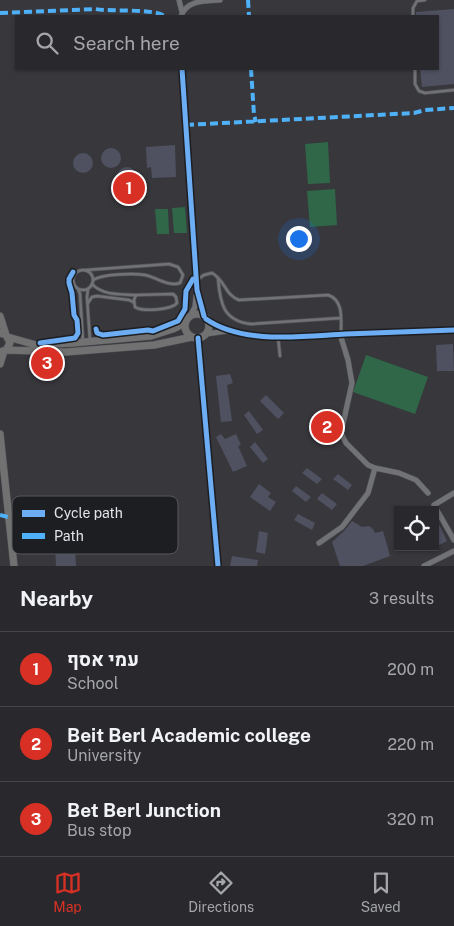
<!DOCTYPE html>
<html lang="en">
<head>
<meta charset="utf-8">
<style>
  body { margin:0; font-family:"Public Sans",Heebo,sans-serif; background:#313135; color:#f1f3f6 }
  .controls { position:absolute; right:15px; bottom:15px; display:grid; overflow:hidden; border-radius:0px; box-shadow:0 1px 4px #0004 }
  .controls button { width:45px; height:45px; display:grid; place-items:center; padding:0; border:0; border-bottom:1px solid #454549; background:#29292d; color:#f1f3f6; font:25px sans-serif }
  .you { position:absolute; left:298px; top:238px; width:18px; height:18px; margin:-12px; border:4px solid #fff; border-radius:50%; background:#1a73e8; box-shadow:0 0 0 8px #1a73e833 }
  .badge { display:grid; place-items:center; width:32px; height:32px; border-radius:50%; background:#d93025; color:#fff; font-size:16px; font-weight:700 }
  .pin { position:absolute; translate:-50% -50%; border:2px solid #fff; box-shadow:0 1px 5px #0006 }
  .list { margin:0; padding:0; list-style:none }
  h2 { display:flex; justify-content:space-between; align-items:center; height:65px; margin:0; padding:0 20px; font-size:21px }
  h2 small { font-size:16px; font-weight:400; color:#a5a6aa }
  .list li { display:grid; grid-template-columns:32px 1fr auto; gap:15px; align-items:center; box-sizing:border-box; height:75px; padding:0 20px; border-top:1px solid #454549 }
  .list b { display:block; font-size:19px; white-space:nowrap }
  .list p { margin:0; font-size:16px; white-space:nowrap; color:#a5a6aa }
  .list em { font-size:16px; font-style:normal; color:#a5a6aa }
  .icon { flex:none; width:28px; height:28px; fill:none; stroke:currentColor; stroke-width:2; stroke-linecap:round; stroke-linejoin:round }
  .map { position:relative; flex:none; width:454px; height:566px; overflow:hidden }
  .search { position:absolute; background:#29292d; box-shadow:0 1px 4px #0004; left:15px; right:15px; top:15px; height:55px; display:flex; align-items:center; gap:12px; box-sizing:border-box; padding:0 18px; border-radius:0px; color:#a5a6aa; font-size:19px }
  .sheet { height:290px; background:#29292d }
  nav { display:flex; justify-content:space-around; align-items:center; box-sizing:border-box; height:70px; border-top:1px solid #454549; background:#29292d; font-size:14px; color:#a5a6aa }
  nav a { display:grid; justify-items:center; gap:2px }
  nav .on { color:#d93025 }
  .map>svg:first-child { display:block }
  .green { fill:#306748 }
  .building { fill:#4f5160 }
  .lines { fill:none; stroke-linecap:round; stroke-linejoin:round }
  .lane-casing { stroke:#525357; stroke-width:4 }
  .street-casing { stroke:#525357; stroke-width:6 }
  .secondary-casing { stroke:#525357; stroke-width:8 }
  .lane { stroke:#717275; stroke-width:2.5 }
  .street { stroke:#717275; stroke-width:5 }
  .secondary { stroke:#727172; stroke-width:7 }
  .quiet { stroke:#4fb1f8; stroke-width:4; stroke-dasharray:8 4; stroke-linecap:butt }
  .cycleway-casing { stroke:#1d1e22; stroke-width:8 }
  .cycleway { stroke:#6dadf4; stroke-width:5 }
  .key { fill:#1d1e22; stroke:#58595d; stroke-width:1 }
  .key-label { font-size:14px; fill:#e1e3e8 }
</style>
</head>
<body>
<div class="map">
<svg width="454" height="566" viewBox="0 0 454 566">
  <rect width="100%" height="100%" fill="#37373c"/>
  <path class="green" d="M328 142 330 183 308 184 305 144Z
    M335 189 337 225 310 227 307 191Z
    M185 207 187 233H174L172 208Z
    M155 209H168L169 234H157Z
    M366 355 428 377 415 414 353 392Z"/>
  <path class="building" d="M454 9V84L422 87 420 69H438V16H416V12Z
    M175 145 176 177 152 178 151 167 147 168 146 147Z
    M101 158a10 10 0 1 1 20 0a10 10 0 1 1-20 0Z
    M73 163a10 10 0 1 1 20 0a10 10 0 1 1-20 0Z
    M117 177a10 10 0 1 1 20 0a10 10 0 1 1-20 0Z
    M453 344 454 371H437L436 345Z
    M230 374 233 383 227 385 232 421 221 422 216 376Z
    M266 395 284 413 278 419 260 401Z
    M249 411 263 430 257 434 244 415Z
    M221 434 225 439 236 434 241 445 238 446 247 466 233 472 216 437Z
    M255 442 268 459 263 463 250 447Z
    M307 468 322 479 317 484 302 473Z
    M338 474 352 485 348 490 333 479Z
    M259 484 271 493 268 497 276 502 270 511 250 497Z
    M296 486 311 497 306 502 292 491Z
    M322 493 337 504 332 510 317 499Z
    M298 514 315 523 312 530 294 520Z
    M435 516 447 541 435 547Z
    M352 521 362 527 369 526 373 529 375 533 383 531 390 556 363 566H340L332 542 345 530Z
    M74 523 76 566H56L54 524Z
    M259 531 268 533 265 554 256 552Z
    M232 556 258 560 257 566H230Z"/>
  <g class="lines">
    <g class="lane-casing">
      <path id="lane" d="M413 16V8L417 1 425 0
        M415 69V84L419 91 425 93 454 90
        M73 280a10 10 0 1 1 20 0a10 10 0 1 1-20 0Z
        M86 270 169 264 178 267 183 275 180 283C168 287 156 277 145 275 133 273 102 274 93 280
        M218 278C220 303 223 321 251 324L341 318
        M197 280 204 275 212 273C225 280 225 295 239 300L328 295C344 300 341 320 341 334
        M92 284C103 296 122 294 136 295
        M78 289 80 294 83 342
        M88 289 87 297 90 341
        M173 294 176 297 177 303C172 310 142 312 135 307L134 300 136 295Z
        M88 303 92 297 97 296 129 300 133 302
        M278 337 280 356"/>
    </g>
    <g class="street-casing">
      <path id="street" d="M179 0 182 12
        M181 16C187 0 204 1 220 0
        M182 69 197 290 204 316
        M190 316 195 307 196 296
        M206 319C243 345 304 336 346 334 382 333 418 331 454 330
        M206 334 227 331
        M340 334 348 360 352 383 341 433 346 443 368 465 375 468 399 473 416 480 428 493
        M198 338 218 566
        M454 493 434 505 454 540
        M319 543 342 527 368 493 375 468
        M424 566 454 551"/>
    </g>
    <g class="secondary-casing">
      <path id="secondary" d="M185 326a12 12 0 1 1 24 0a12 12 0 1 1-24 0Z
        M0 316 6 335
        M0 333 6 335 10 343 6 350 0 352
        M8 337 36 345 73 343 151 336 173 329 185 323
        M6 350 66 352 154 345 192 337
        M0 364 4 351
        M0 434 14 566"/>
    </g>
    <use href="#lane" class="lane"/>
    <use href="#street" class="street"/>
    <use href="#secondary" class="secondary"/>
    <path class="quiet" d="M248 0 249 16
      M0 13 95 9C114 12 151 8 165 16
      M251 69 254 115 256 122
      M186 125 414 113 425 110 454 108
      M0 515 8 517"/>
    <g class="cycleway-casing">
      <path id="cycleway" d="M182 69 197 290 204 316
        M206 319C243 345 304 336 346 334 382 333 418 331 454 330
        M96 329 97 333 103 335 148 330 153 331 178 321 185 309 186 291 193 279
        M198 338 218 566
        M40 343 75 338 78 333 77 320 74 315 72 293 69 283V279L73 272"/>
    </g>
    <use href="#cycleway" class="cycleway"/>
  </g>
  <rect x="12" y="496" width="166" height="58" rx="8" class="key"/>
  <rect x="22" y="510" width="23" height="7" fill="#6dadf4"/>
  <rect x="22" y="533" width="23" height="6" fill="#4fb1f8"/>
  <g class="key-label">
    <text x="54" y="518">Cycle path</text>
    <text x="54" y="541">Path</text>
  </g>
</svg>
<div class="controls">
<button><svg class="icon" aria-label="locate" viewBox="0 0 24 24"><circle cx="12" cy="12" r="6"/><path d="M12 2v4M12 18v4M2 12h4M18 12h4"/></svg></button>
</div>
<div class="you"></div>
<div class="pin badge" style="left:129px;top:188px">1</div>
<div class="pin badge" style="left:327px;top:427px">2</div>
<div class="pin badge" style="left:47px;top:363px">3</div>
<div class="search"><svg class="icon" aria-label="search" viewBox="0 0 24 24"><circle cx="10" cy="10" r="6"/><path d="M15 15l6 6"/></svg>Search here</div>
</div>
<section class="sheet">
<h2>Nearby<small>3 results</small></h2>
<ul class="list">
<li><span class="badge">1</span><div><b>עמי אסף</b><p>School</p></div><em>200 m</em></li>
<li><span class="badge">2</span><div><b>Beit Berl Academic college</b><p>University</p></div><em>220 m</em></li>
<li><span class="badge">3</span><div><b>Bet Berl Junction</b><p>Bus stop</p></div><em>320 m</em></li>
</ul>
</section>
<nav>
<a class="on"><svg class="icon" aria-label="map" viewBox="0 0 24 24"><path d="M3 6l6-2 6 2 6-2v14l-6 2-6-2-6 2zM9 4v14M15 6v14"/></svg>Map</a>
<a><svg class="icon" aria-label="directions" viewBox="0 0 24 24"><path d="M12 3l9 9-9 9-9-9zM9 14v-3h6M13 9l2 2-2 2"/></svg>Directions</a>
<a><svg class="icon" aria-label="saved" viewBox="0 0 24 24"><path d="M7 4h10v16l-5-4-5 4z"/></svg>Saved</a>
</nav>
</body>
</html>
